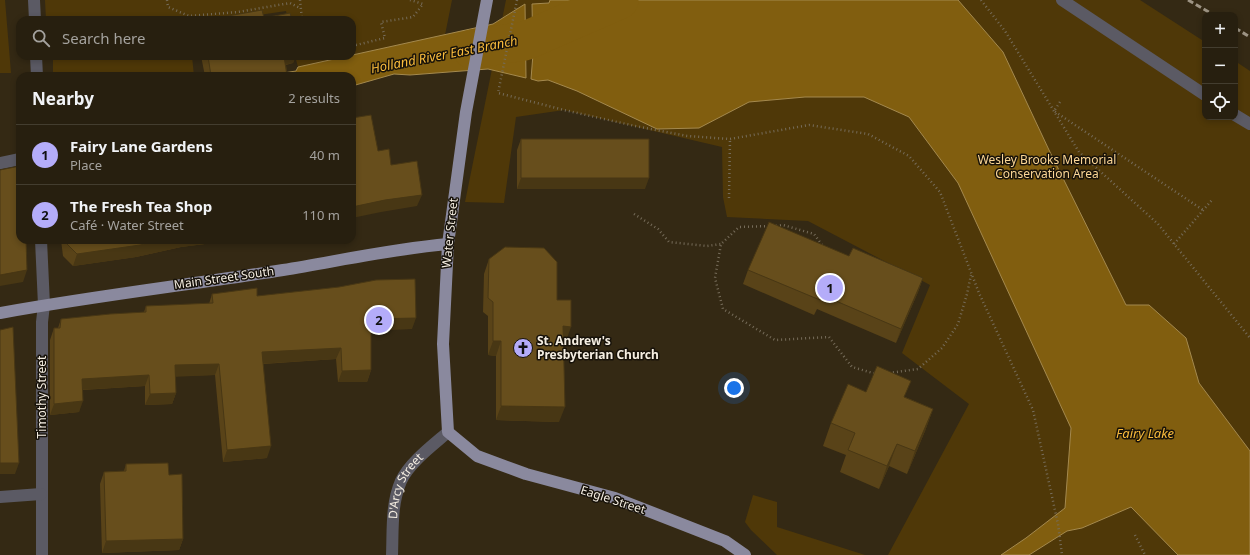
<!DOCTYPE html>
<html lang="en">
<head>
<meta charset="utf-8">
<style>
  body { margin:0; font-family:"Noto Sans",sans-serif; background:#332c1d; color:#f1f3f6 }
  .controls { position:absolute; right:12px; top:12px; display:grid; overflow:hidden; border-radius:8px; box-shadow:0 2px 6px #0003 }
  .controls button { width:36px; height:36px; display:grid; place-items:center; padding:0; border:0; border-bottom:1px solid #433d2f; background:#271f0f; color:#f1f3f6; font:20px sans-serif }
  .you { position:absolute; left:734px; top:388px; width:14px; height:14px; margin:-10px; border:3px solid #fff; border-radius:50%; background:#1a73e8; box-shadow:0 0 0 6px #1a73e833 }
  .badge { display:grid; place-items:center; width:26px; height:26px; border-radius:50%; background:#b4acf9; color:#111; font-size:13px; font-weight:700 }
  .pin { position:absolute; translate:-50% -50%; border:2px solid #fff; box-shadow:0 1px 4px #0006 }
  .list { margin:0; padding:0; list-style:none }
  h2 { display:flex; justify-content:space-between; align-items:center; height:52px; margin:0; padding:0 16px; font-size:17px }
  h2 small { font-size:13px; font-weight:400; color:#a4a29e }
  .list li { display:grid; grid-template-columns:26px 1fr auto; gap:12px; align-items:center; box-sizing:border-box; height:60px; padding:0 16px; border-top:1px solid #433d2f }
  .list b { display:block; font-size:15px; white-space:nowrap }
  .list p { margin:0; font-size:13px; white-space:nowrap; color:#a4a29e }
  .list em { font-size:13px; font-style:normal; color:#a4a29e }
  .icon { flex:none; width:22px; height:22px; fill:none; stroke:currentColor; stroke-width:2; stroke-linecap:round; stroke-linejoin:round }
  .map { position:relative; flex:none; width:1250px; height:555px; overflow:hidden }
  .search { position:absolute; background:#271f0f; box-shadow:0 2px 6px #0003; left:16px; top:16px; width:340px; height:44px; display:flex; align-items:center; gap:10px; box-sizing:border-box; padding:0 14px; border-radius:12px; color:#a4a29e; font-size:15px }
  .panel { position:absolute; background:#271f0f; box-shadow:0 2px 6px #0003; left:16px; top:72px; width:340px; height:172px; border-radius:12px }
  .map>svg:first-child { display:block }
  .green { fill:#4f3808 }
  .water { fill:#815e0f; stroke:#a4894e }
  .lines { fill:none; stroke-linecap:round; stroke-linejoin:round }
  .river { stroke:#815e0f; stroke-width:39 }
  .path { stroke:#766c5a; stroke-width:2.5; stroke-dasharray:1 3; stroke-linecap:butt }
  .minor { stroke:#5b5a64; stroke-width:12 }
  .major { stroke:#8a899e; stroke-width:12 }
  .rail { stroke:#9d9484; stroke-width:3; stroke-dasharray:6 3; stroke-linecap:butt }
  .wall { fill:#594318 }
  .shaded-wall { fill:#483714 }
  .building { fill:#674e1c; stroke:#483714 }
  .labels { text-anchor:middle; stroke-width:3; stroke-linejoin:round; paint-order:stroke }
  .park-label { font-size:12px; fill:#fcd796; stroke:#17120a }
  .street-label { font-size:12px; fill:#f5eee2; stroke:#17120a }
  .poi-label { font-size:12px; font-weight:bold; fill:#f5eee2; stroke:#17120a; text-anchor:start }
  .water-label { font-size:13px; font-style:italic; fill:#fabc3c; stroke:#17120a }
</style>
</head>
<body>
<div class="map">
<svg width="1250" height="555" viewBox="0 0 1250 555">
  <rect width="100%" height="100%" fill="#342914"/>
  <path class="green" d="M0 0H5L11 73H0Z
    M45 0H452L445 35 352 55V20H288L286 11 226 20H46Z
    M506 0H1140L1205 42V117H1235V61L1250 71V555H888L969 404 902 353 930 285 808 221 727 217 723 197 722 147 564 110 516 117 504 203 465 202Z
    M53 56H192L194 76H53Z
    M295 56H348L298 67Z
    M753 495 777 502V527L865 555H777L751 530 745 522Z"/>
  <path class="water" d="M550 0H958L1003 52 1049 150 1126 305H1149L1186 338 1199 383 1250 451V555H1178L1131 507 1082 528 1067 531 1029 555H1001L1026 538 1065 508 1071 428 958 183 909 117 864 97H805L749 102 699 128 657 129 577 91 548 80 538 81 531 79 533 54 532 4 549 3Z
    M525 4 526 78 488 69 410 75 394 74 352 86V76H264L296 71 298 67 493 24Z"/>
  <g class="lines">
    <path class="river" d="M472 49 525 41 619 0"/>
    <path class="path" d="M167 0 168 7 189 16 238 12 290 3 300 8
      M300 0 302 20
      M517 0 498 93 564 110 635 126 687 136 730 139 809 125 868 134 909 156 940 192 979 293 1033 410 1058 524 1062 555
      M981 0 1005 31 1079 152 1158 224 1250 338
      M352 46 385 38 381 22 413 17 423 4 410 0
      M307 56H308
      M1060 102 1054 111 1203 210
      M729 198 730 139
      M634 214 658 229 669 242 707 246 721 244
      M769 226 739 227 721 244 715 278 723 309 775 340 829 337 852 367 876 374
      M776 226 783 225 814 234 822 245
      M1174 244 1212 200
      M889 373 918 369 942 348 958 324 967 294 971 275
      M1135 535 1145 555"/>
    <g class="minor">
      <path d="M34 0 35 20"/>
      <path d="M1062 0 1205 95"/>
      <path d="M36 56 37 76"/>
      <path d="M1235 115 1250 124"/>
      <path d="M0 163 20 159"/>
      <path d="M41 240 44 305 42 322V555"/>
      <path d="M0 497 41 494"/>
      <path id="s1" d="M392 555C393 530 391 504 401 481 409 463 433 445 448 432"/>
    </g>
    <path class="major" d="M487 0 466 112 448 244 443 344 448 432 477 456 526 474 615 498 725 541 745 555
      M0 313C94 296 188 285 283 270 338 261 392 249 448 244"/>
    <path class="rail" d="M1188 0 1214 15
      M1235 28 1250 37"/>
  </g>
  <path class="wall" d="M201 56H296L293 63 286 65 287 76H205Z
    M521 139 645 189H517V150Z
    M61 240H228L221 242 181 247 136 257 73 266 63 256Z
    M849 256 923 278 918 292 896 343 817 309 814 315 743 284 748 270Z
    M489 259 557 300 566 341H563L559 422 496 420V356L488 355V316L483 312 484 274Z
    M212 294 257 296 412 329 371 330V370L367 382H338L336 359 263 364 267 458 223 462 215 375 175 376 176 393 172 404 145 405V386L83 390 79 412 50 415V340L54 328H58L61 319 144 312 146 306 209 304Z
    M866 392 905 397 933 409 925 431 907 474 889 466 879 489 840 472 846 455 823 446 831 423Z
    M126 464 169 475 183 539 179 550 102 553 100 484 104 472 124 471Z"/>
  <path class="shaded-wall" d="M283 56H296L293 63 279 66Z
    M521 178H649L645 189H517Z
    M422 195 417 206 381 212 352 218V207L385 200Z
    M162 240H228L221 242 181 247 136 257 73 266 77 254Z
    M27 270 23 282 0 286V275Z
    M923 278 918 292 896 343 901 329Z
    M416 318 412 329 366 330 371 319Z
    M563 326 571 327 566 341H557Z
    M493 341H501L496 356 488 355Z
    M341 348 336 359 258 364 262 352Z
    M219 364 215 375 171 377 175 365Z
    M371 370 367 382H338L342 371Z
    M149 375 145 386 78 390 82 379Z
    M176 393 172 404 145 405 150 394Z
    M83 401 79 412 50 415 54 404Z
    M501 406 565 407 559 422 496 420Z
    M933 409 925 431 907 474 915 451Z
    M897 444 889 466 879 489 887 466Z
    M271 446 267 458 223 462 227 450Z
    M0 463H19L15 474H0Z
    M183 539 179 550 102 553 106 541Z"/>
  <path class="building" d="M262 10 264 18 290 13 292 20H205Z
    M208 56H284L287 76H211Z
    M371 115 378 151 389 149 391 165 417 161 422 195 385 200 352 207V118Z
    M521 139H649V178H521Z
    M20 166V240H26L27 270 0 275V170Z
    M769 222 849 256 853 248 923 278 901 329 822 295 820 300 748 270Z
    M67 240H162L140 245 77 254 67 244Z
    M505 247 544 248 557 262V300H571V327L563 326 565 407 501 406V341H493V302L488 298 489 259Z
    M415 279 416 318 371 319V370L342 371 341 348 262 352 271 446 227 450 219 364 175 365 176 393 150 394 149 375 82 379 83 401 54 404V328H60L61 319 110 314 146 312V306L213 303 212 294 257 288V296L339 287 376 280Z
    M13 327 19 463H0V330Z
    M877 366 911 381 904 397 933 409 915 451 897 444 887 466 848 450 855 433 831 423 848 384 866 392Z
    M168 463 169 475 182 474 183 539 106 541 104 472 126 471V464Z"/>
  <defs>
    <g id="church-disc" transform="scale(1)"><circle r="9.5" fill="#b4acf9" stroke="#17120a"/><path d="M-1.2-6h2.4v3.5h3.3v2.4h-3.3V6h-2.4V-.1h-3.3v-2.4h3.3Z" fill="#111"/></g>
  </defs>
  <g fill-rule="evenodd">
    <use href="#church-disc" x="523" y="348"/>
  </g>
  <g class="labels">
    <g class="park-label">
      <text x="1047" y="164">Wesley Brooks Memorial<tspan x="1047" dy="14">Conservation Area</tspan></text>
    </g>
    <g class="street-label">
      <text transform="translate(450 233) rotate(-84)" y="4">Water Street</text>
      <text transform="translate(224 278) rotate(-8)" y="4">Main Street South</text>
      <text transform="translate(42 397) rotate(-90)" y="4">Timothy Street</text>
      <text dy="4" stroke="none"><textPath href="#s1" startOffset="72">D'Arcy Street</textPath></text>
      <text transform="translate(613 500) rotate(18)" y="4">Eagle Street</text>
    </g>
    <g class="poi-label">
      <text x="537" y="345">St. Andrew's<tspan x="537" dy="14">Presbyterian Church</tspan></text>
    </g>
    <g class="water-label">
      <text transform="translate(444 54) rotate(-11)" y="5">Holland River East Branch</text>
      <text x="1145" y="438">Fairy Lake</text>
    </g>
  </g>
</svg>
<div class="controls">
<button>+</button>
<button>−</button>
<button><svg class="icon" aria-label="locate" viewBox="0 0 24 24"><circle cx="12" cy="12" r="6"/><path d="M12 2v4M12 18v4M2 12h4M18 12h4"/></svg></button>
</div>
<div class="you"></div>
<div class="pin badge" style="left:830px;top:288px">1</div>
<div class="pin badge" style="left:379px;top:320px">2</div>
<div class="search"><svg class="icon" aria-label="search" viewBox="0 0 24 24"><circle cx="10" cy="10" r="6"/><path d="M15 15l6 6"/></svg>Search here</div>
<section class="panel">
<h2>Nearby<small>2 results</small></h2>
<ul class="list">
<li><span class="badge">1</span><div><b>Fairy Lane Gardens</b><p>Place</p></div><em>40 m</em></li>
<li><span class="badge">2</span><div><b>The Fresh Tea Shop</b><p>Café · Water Street</p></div><em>110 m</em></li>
</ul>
</section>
</div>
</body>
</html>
